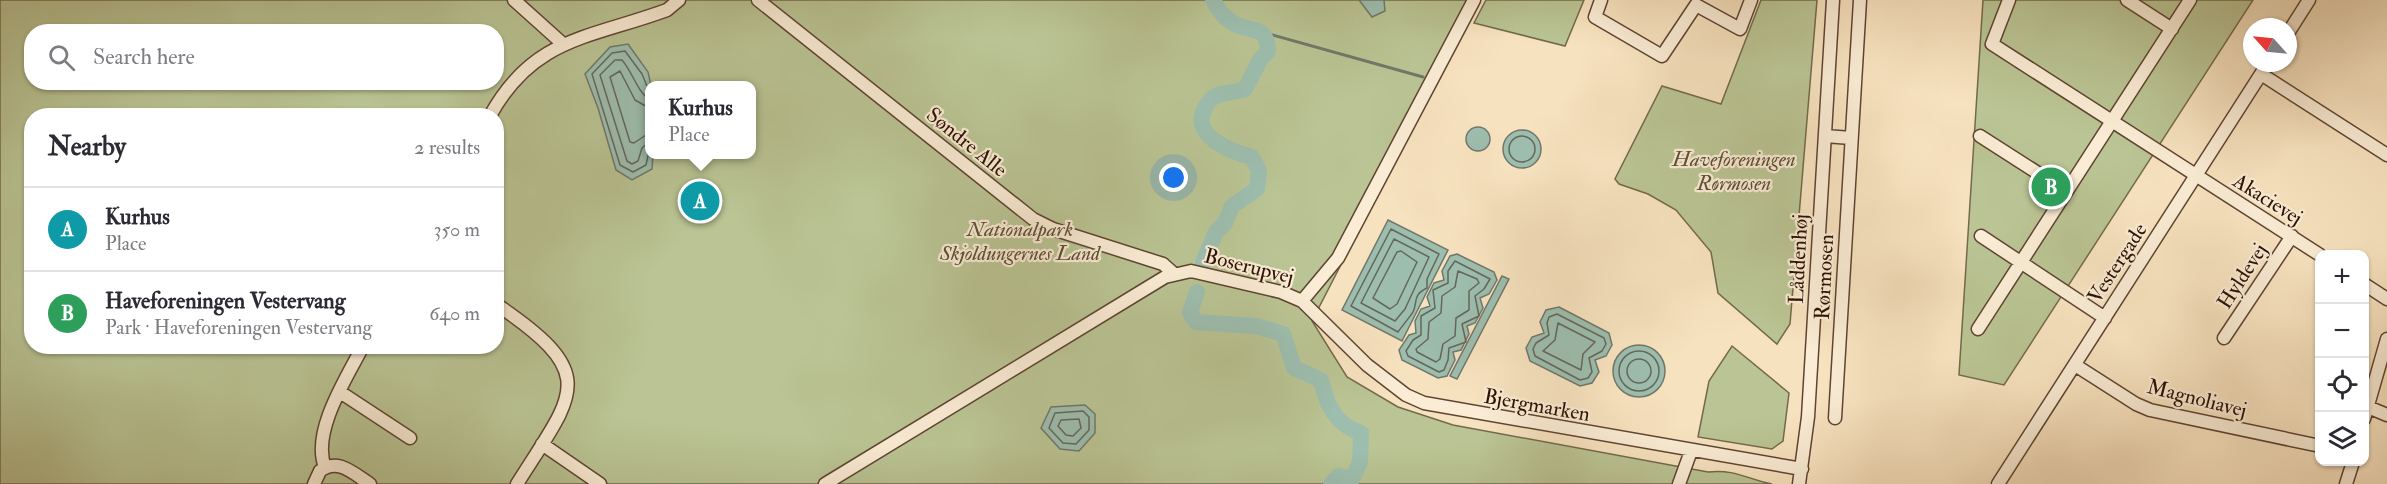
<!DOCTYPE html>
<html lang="en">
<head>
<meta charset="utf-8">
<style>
  body { margin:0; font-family:"IM FELL Double Pica",serif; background:#f7f7f7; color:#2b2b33 }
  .controls { position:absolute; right:18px; bottom:18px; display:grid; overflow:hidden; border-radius:12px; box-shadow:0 2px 4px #0004 }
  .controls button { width:54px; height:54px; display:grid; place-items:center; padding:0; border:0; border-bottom:2px solid #e1e1e2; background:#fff; color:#2b2b33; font:30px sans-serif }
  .compass { position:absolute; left:2243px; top:18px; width:54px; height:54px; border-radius:50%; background:#fff; box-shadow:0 2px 4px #0004; rotate:297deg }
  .you { position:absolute; left:1174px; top:178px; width:21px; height:21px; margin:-15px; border:4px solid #fff; border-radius:50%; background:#1a73e8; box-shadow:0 0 0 9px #1a73e833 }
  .badge { display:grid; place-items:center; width:39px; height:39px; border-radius:50%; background:#8f2418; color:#fff; font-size:20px; font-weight:700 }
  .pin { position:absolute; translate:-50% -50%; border:3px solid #fff; box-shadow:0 2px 6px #0006 }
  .popup { position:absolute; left:645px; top:81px; width:111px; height:78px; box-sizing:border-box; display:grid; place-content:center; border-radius:12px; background:#fff; filter:drop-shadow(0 2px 4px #0005); font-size:20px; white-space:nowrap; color:#7c7c81 }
  .popup b { font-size:22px; color:#2b2b33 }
  .popup::after { content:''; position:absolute; left:50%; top:100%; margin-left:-12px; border:12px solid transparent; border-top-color:#fff }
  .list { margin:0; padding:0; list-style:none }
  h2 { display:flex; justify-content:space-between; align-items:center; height:78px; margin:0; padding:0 24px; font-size:26px }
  h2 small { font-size:20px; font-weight:400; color:#7c7c81 }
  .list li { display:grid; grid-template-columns:39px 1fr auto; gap:18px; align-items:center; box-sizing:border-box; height:84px; padding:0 24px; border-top:2px solid #e1e1e2 }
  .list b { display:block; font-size:22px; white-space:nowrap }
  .list p { margin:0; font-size:20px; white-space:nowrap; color:#7c7c81 }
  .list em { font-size:20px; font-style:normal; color:#7c7c81 }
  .icon { flex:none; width:33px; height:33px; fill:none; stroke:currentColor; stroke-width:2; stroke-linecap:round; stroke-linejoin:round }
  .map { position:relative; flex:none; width:2387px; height:484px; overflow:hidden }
  .search { position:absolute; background:#fff; box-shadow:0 2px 4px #0004; left:24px; top:24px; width:480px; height:66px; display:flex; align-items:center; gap:15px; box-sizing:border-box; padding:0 21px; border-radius:24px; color:#7c7c81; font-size:22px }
  .panel { position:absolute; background:#fff; box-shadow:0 2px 4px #0004; left:24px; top:108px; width:480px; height:246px; border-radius:24px }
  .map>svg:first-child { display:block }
  .green { fill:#bac494; stroke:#736a4c; stroke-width:1.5; fill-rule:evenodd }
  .water { fill:#9dbeaf; stroke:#70786b; stroke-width:1.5 }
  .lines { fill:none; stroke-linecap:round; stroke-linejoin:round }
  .shore { stroke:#64675a; stroke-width:1.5 }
  .stream { stroke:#70786b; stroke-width:3 }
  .river { stroke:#9dbeaf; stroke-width:16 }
  .minor-casing { stroke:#5f4433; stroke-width:15 }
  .minor { stroke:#faecd5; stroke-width:12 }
  .labels { text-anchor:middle; stroke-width:4.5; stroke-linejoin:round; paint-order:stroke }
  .street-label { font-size:21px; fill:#2c1004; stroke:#faecd5 }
  .park-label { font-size:21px; font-style:italic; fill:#5e4f36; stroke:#faecd5 }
</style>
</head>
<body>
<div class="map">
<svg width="2387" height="484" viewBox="0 0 2387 484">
  <rect width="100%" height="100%" fill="#f7e2bf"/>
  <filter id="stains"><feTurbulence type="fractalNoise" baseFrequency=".00333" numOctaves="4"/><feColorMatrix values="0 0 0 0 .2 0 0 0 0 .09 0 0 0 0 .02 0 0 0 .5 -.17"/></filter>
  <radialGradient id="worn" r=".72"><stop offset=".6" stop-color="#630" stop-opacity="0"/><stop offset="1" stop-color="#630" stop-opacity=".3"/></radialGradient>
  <path class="green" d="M0 0H1477L1312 321 1347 377 1398 407 1453 425 1708 472C1735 469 1747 479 1772 484H0ZM32 32H496V82H32ZM649 86H751V154H649ZM32 116H496V346H32Z
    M1486 0H1584L1565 46 1474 23Z
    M1761 0H1817L1790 324 1777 344 1718 293 1711 252 1676 210 1648 194 1619 184 1615 179 1662 86 1721 104Z
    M1983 0H2253L2004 385 1959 375Z
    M1732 346 1789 393 1783 441 1772 449 1698 437 1709 381Z"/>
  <path class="water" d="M1359 0H1384L1385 11 1372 17Z
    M628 44 648 72 651 85 649 86V154L653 155 652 169 632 180 616 170 598 108 585 74 610 47Z
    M1466 139a12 12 0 1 1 24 0a12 12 0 1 1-24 0Z
    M1503 149a19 19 0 1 1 38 0a19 19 0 1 1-38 0Z
    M1388 220 1448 250 1402 341 1342 310Z
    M1457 254 1494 272 1497 280 1489 294 1480 298 1483 308 1475 323 1467 326 1469 334 1461 350 1453 352 1455 360 1447 376 1438 378 1402 360 1399 350 1409 335 1416 333 1415 321 1421 309 1430 306 1427 297 1434 283 1444 280 1442 271 1450 256Z
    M1502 276 1509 279 1457 379 1450 376Z
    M1559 307 1609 333 1612 345 1606 356 1595 360 1599 372 1592 383 1580 386 1530 361 1526 348 1532 337 1544 333 1540 322 1546 310Z
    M1613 371a26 26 0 1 1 52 0a26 26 0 1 1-52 0Z
    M1085 405 1095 414V433L1079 451 1060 449 1041 428 1051 407Z"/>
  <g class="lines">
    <path class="shore" d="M649 91 642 74 625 51 612 53 592 74 620 165 633 172 646 165 649 151
      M649 99C638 93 632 71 622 60H615L600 75 627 161 632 164 638 161 642 148 649 142
      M649 108 635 100 620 71 610 77 630 142 634 143 649 133
      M1509 149a13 13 0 1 1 26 0a13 13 0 1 1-26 0Z
      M1391 229 1439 254 1427 279V288C1412 295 1418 302 1413 312 1412 314 1400 329 1398 332L1351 306Z
      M1394 239 1429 257 1405 309 1395 321 1361 303Z
      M1401 251 1417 262 1397 304 1390 309 1373 298 1397 252Z
      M1455 261 1490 279 1484 289 1475 296 1479 316 1462 324 1466 342 1449 348 1448 360 1444 370 1439 372 1408 356 1406 351 1413 340 1421 335V316L1435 308 1433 290 1448 283V271Z
      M1458 271 1477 279 1479 283 1469 291V310L1456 318 1455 336 1443 344 1440 359 1436 362 1417 352 1416 349 1428 339 1429 322 1441 313 1442 296 1455 287Z
      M1557 314 1604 338 1606 344 1602 351 1589 358 1592 372 1588 378 1580 380 1535 356 1533 349 1536 343 1549 335 1547 323 1549 317Z
      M1558 323 1595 342 1583 354 1581 370 1543 351 1555 340Z
      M1619 371a20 20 0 1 1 40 0a20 20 0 1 1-40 0Z
      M1627 371a12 12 0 1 1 24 0a12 12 0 1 1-24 0Z
      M1083 411 1089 417V430L1076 444 1063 443 1049 428 1055 413Z
      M1079 419 1081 428 1073 436 1066 435 1058 426 1061 420Z"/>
    <path class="stream" d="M1262 32 1423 77"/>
    <path class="river" d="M1203 262 1216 232 1225 223 1232 206 1257 189 1259 171 1252 157C1231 152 1189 135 1205 108 1208 102 1212 97 1218 95 1225 92 1234 93 1245 89L1260 60 1268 51C1267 25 1253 33 1235 24 1224 18 1219 11 1213 0
      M1197 292 1190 313 1196 322 1256 326 1283 334 1294 368 1321 380C1327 406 1335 424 1361 433L1360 462 1352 479 1339 476 1331 484"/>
    <g class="minor-casing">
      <path id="minor" d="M514 0 563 44
        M758 0 1033 219 1053 229 1163 264 1173 273
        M1601 0 1595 17 1662 56 1696 5 1740 29 1751 0
        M2009 0 1992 44 2320 255
        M2127 0 2172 29
        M2288 33 2309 0
        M2261 74 2387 155
        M490 116C533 37 591 38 667 10L679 0
        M1825 136 1851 138
        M1980 136 2066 191
        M1981 236 2105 318
        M2364 284 2387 299
        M1302 301 1338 258 1474 0
        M496 304C601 375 575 392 517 484
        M1978 329 2190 0
        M2224 338 2292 236
        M2075 365 2136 404 2150 410 2320 446
        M340 392 410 438
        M2368 407 2387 415
        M1835 418 1860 0
        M2364 419 2387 339
        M542 444 600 484
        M325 467C311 432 347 377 363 346
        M314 484 320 471C338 457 354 474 370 484
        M825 484 1165 277 1191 271 1281 292 1302 301 1367 365 1406 395 1424 403 1802 469
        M1679 484 1691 451
        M1799 484 1808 417 1833 0
        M1998 484 2268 63
        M2346 484 2353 462"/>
    </g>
    <use href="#minor" class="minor"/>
  </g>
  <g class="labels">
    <g class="street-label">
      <text transform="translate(967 142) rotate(39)" y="7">Søndre Alle</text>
      <text transform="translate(2268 199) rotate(32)" y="7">Akacievej</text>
      <text transform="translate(1798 259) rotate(-87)" y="7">Låddenhøj</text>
      <text transform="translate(2117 263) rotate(-57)" y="7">Vestergade</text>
      <text transform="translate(1249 266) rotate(14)" y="7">Boserupvej</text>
      <text transform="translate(2242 276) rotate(-57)" y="7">Hyldevej</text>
      <text transform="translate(1824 277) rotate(-87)" y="7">Rørmosen</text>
      <text transform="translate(2197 398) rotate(14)" y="7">Magnoliavej</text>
      <text transform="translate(1537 405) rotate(10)" y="7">Bjergmarken</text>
    </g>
    <g class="park-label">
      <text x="1734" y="166">Haveforeningen<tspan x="1734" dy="24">Rørmosen</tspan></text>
      <text x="1020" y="236">Nationalpark<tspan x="1020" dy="24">Skjoldungernes Land</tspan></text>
    </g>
  </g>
  <rect width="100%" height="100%" filter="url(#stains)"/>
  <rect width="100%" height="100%" fill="url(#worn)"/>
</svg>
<div class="controls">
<button>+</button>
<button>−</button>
<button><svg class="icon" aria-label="locate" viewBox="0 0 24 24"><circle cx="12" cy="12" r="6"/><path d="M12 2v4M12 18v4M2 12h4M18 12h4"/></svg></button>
<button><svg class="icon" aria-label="layers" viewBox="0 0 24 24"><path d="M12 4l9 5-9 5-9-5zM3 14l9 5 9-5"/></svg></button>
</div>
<svg class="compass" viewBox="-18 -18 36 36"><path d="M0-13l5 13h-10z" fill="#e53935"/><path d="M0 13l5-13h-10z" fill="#7c7c81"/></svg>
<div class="you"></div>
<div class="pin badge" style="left:700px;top:201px;background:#0f9aa8">A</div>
<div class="popup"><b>Kurhus</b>Place</div>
<div class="pin badge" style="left:2051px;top:187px;background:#2e9e5b">B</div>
<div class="search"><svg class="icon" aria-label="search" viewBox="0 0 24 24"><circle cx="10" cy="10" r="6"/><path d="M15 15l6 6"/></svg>Search here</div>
<section class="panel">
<h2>Nearby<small>2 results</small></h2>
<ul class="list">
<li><span class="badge" style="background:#0f9aa8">A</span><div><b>Kurhus</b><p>Place</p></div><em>350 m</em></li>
<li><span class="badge" style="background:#2e9e5b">B</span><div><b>Haveforeningen Vestervang</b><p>Park · Haveforeningen Vestervang</p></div><em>640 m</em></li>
</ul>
</section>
</div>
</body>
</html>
